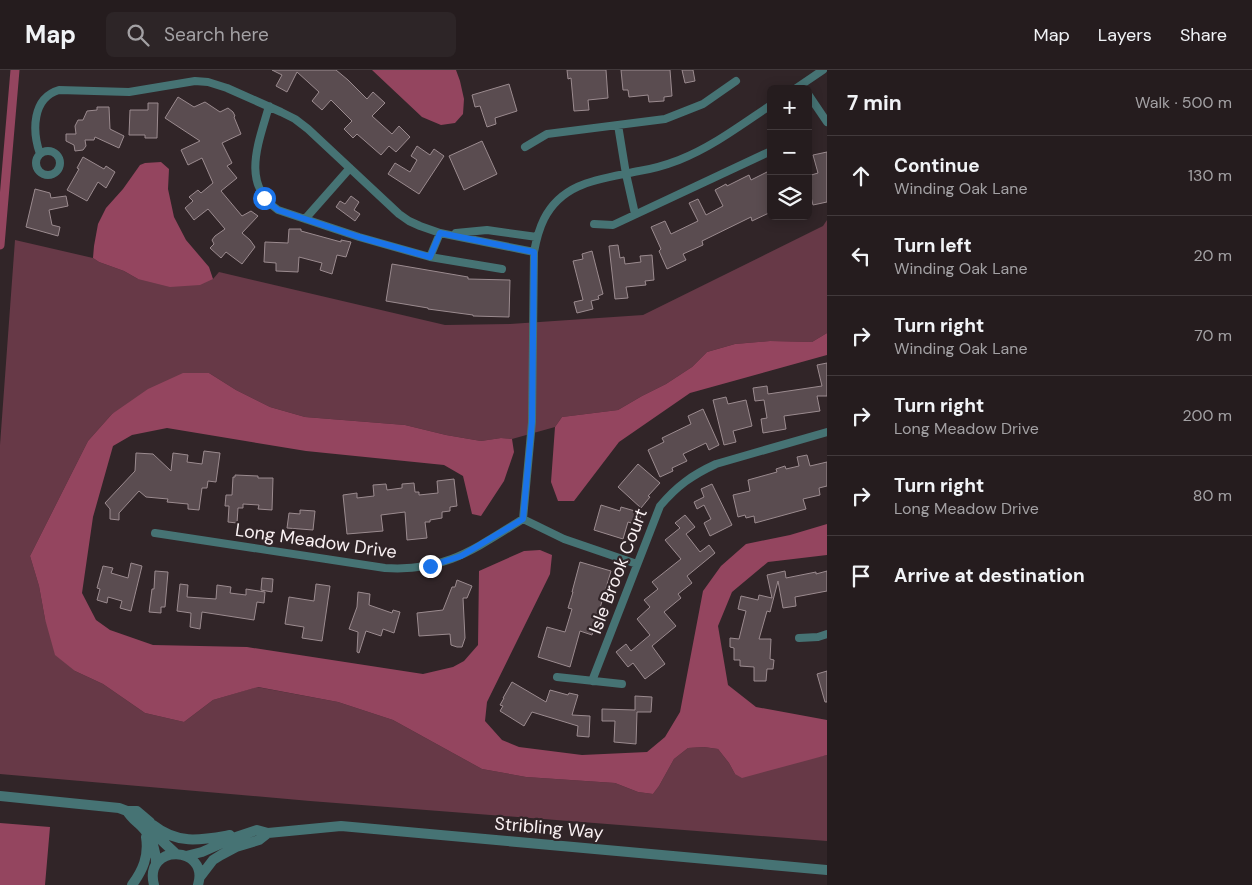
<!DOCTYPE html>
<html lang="en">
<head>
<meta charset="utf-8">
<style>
  body { margin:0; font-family:"DM Sans",sans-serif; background:#2d2527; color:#f1f3f6 }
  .controls { position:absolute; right:15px; top:15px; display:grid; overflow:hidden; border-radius:8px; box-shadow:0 2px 12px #0003 }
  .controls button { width:45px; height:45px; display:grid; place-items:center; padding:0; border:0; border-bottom:1px solid #423a3c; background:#251c1e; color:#f1f3f6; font:25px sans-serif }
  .stop { position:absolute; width:15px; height:15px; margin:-11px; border:4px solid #1a73e8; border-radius:50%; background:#fff }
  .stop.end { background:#1a73e8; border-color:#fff; box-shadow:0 1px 5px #0008 }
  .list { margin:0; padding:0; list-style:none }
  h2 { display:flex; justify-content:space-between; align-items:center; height:65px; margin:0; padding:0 20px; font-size:21px }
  h2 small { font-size:16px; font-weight:400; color:#a3a1a4 }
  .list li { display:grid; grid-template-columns:32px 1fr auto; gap:15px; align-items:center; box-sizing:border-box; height:80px; padding:0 20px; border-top:1px solid #423a3c }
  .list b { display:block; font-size:19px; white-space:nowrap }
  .list p { margin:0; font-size:16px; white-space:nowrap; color:#a3a1a4 }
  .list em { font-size:16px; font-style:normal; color:#a3a1a4 }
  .icon { flex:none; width:28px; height:28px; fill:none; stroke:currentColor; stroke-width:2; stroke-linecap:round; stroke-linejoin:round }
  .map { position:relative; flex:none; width:827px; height:815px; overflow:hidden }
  header { display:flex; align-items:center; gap:30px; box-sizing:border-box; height:70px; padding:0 25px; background:#251c1e; border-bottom:1px solid #423a3c }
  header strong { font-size:24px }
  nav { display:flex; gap:28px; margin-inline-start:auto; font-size:18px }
  .search { width:350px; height:45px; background:#2d2527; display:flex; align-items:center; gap:12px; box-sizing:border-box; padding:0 18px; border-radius:8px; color:#a3a1a4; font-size:19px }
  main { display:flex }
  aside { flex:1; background:#251c1e }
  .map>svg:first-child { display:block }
  .green { fill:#673947 }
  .water { fill:#94455f }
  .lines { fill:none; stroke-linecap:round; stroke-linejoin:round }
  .canal { stroke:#94455f; stroke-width:9 }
  .building { fill:#5a4c50; stroke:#9b8b8f }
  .minor { stroke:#467374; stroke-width:8 }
  .tertiary { stroke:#467374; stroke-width:10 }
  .route { stroke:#1a73e8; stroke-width:6 }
  .labels { text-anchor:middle; stroke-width:4.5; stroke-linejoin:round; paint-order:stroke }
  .street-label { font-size:18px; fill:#faf1f3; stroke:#312528 }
</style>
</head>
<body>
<header>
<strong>Map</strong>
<div class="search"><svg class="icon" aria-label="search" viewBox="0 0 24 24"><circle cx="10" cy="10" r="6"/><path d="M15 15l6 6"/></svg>Search here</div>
<nav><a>Map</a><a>Layers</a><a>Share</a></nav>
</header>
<main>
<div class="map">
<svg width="827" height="815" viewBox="0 0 827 815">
  <rect width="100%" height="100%" fill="#312528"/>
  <path class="green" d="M827 150V263L812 272 770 271 735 274 707 282 692 297 666 314 642 326 618 340 562 347 555 357 512 369 501 368 481 371 446 365 405 355 305 347 270 337 236 320 209 303 112 344 88 371 30 486 39 516 45 549 75 601 103 614 145 643 184 652 213 630 257 617 338 632 393 650 482 699 526 707 615 713 638 722 653 724 659 716 674 689 688 678 704 677 718 679 729 693 735 704 827 685V771L310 731 0 704V375L15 170 93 188 99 192 124 201 138 209H213L219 202 445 255 510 254 643 245 823 156Z"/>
  <path class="water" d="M372 0H456L460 11 464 29 463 44 455 53 441 55 422 47Z
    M161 92 169 99 168 119 174 147 186 170 209 197 213 209 200 215 170 217 138 209 124 201 99 192 93 188 94 176 98 154 106 138 123 119 140 95 145 93Z
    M827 263V285L690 323 619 372 574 431H558L551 412 555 357 562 347 618 340 642 326 666 314 692 297 707 282 735 274 770 271 812 272Z
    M183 303H209L236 320 270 337 305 347 405 355 446 365 481 371 501 368 512 369 514 382 504 411 481 446 472 444 463 406 444 395 306 381 167 358 132 365 113 376 93 447 82 523 96 550 110 560 153 575 247 577 423 604 453 597 464 591 478 575 479 501 524 481 540 480 552 485 550 504 487 632 485 651 502 670 519 677 582 685 647 682 665 667 680 642 703 521 721 496 746 474 790 465 827 454V485L768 492 732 522 718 556 728 615 756 637 827 650V685L742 708 735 704 729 693 718 679 704 677 688 678 674 689 659 716 653 724 638 722 615 713 526 707 482 699 393 650 338 632 258 617 213 630 184 652 145 643 103 614 75 601 55 585 45 549 39 516 30 486 88 371 112 344 148 319Z
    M0 753 50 757 45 815H0Z"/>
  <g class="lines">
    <path class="canal" d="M0 175 15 0"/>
  </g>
  <path class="building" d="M272 0H336L348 10 367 29 373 22 385 33 372 46 392 64 399 56 410 67 396 82 389 76 381 85 357 64 353 68 344 59 352 51 331 30 322 40 312 31 319 22 297 2 287 22 276 16 282 5Z
    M567 0H606L608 28 588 30 589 40 574 41 571 8 568 9Z
    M621 0H670L672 26 664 27V31L649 32 648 25 629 27 628 20H623Z
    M682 0H693L695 11 685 13Z
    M509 14 517 41 495 48 496 54 487 57 480 36 475 37 472 25Z
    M178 27 194 37 205 32 220 42 228 38 233 42 235 46 234 47 241 64 222 73 232 93 227 96 237 108 221 121 242 146 251 141 258 146 242 163 250 170 255 177 242 194 226 182 221 188 210 178 214 174 212 170 215 166 225 159 208 139 194 150 185 138 193 131 189 127 198 120 201 123 213 113 202 88 188 95 181 80 200 71 165 48Z
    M148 33H158L157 68H145V65H129L130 40H148Z
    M97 37H109L110 59 124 66 119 78 95 67 94 70H85L86 76 83 80 75 81 74 75 66 71V64H76L75 56 78 50H83L87 41 97 40Z
    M482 71 497 104 464 120 449 86Z
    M417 76 430 85 434 79 444 86 419 124 388 104 395 93 410 102 417 90 411 86Z
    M827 82V132L813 135 809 119H808V106L818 103 813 85Z
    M83 87 104 99 106 96 115 102 106 118 98 112 87 131 67 120 79 99 77 98Z
    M771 100V142L752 151 751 147 702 171 703 175 683 184 686 190 667 199 659 181 661 179 651 157 665 151 671 164 698 151 689 133 698 129 706 145 723 136 715 120 726 114 727 116 749 105 751 110Z
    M35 119 50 123 51 128 66 126 68 136 49 140 52 155 60 157 58 166 26 157Z
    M351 126 359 132 354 140 360 144 355 151 336 137 340 131 345 134Z
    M289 159H301V161L341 172V170L351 172 346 187 337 185 332 204 320 200 322 193 299 187 298 202 276 201V193L264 192 265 172 288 173Z
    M618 175 620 188 624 187 625 194 641 192 640 186 652 185 654 210 645 211 646 215 626 217 628 228 615 229 609 176Z
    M592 181 603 224 598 226 599 229 591 231 593 239 577 243 574 232 583 230 573 191 583 189 582 184Z
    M392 194 468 207V209L510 210 509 247 473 246V245L428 239V238L386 231Z
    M827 293V326H817L820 341 784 346 786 359 763 363 761 349 767 348 764 330 755 331 753 318 767 316 768 324 822 316 817 295Z
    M726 327 728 334 746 330 752 356 733 361 736 372 724 375 713 330Z
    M703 339 719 375 709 380 706 373 683 384 687 391 672 398 673 401 660 407 648 380 664 372 662 368 691 354 688 346Z
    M204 381 220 383 216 412 208 411 207 418H202L199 440 188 439V434L167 432 168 429 146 427 139 421 119 443V450L110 449V439L105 433 135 401 136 383 153 384 171 401 173 383 188 385 187 392 202 394Z
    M807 385 810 396 827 392V416L819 418 820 425 803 429 806 439 755 453 754 446 746 448 745 445 738 447 733 425 750 421 748 410 777 402 776 399 785 396 786 399 799 396 797 387Z
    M638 394 660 413 648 426 650 427 641 438 618 417Z
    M235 405 258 406V408H273L272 440 258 439 259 435 243 434V438H238L237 453 228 452 229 436H225L226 425H232L233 407H235Z
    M454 409 457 436 450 437V441L442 442V448L430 450V452H425L427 468 407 470 405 442 381 445 383 461 347 464 343 425 357 423V428L374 426 373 415 386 414 387 420 402 418V414L414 413 415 422H419V425L438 423 437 411Z
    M712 414 732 455 710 466 704 453 711 449 704 435 697 439 694 432 704 427 701 419Z
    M601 435 620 441 621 437 642 443 638 455 628 452 623 469 594 460Z
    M300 440 315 441 313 460 287 458 289 443 300 444Z
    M685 445 695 457 686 464 700 482 709 475 715 483 687 506 692 513 678 524 681 528 664 542 676 556 652 576 665 594 645 609 633 593 628 597 616 582 626 574 631 581 650 565 637 549 650 537 644 530 658 519 652 512 681 489 665 470 680 458 675 453Z
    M580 492 611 501 592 565 580 561 570 597 538 587 547 557 565 562 572 539 568 538 573 522H572Z
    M131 493 142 496 131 541 120 538 122 531 108 527 107 533 97 530 100 519 97 518 103 496 113 498 111 503 128 508Z
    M155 501 168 502 165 537H161V543L149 542 152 519H154Z
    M785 501 786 508 816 502V504L827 501V521L795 527 796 536 783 538 778 511 770 542 767 541 759 569H771L770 589 774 590 773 599H767L766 611H754V597L740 596V590H734V578L730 577V568L739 569 746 541 738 539 741 526 758 530 759 525 772 528 767 505Z
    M262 508 273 509 272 522 261 520Z
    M457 510 472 516 467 528H463L465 568 462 577H457L451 575 450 564 419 566 417 543 443 540 452 517H455Z
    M180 514 188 515 187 527 216 529 217 515 231 517 230 523 246 525V519L265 522 264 533 257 532 254 550 202 542 200 559 190 557 191 543 177 541Z
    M316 514 330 516 322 571 302 568 304 557 285 554 289 527 314 531Z
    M358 522 370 524 369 535 392 543 393 540 400 542 394 563 383 559 381 566 366 561 359 583 357 582 358 562 349 559 357 537Z
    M827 601V632H825L817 604Z
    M512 612 546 632 550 620 568 625 569 623 578 625 572 645 590 646 589 667 577 666 578 656 532 642 524 656 500 641 503 636 500 635 504 628H503Z
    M635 626 652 627 651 642H637L636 674 614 672 615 651H602V639L635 640Z"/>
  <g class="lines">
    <path class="minor" d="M795 19 823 0
      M808 24 827 52
      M269 36C259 72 240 114 278 140L359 167 430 187 502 199
      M618 55 626 104 635 144
      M525 77 547 64 665 49 703 34 736 11
      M36 93a12 12 0 1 1 24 0a12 12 0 1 1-24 0Z
      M40 84C32 61 32 28 59 20L129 22 195 11 208 12 227 18 281 42 295 49 308 59 399 144 409 151 420 156 440 163 534 182
      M305 149 350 98
      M594 154 613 155 771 81
      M456 163 487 160 537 167
      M430 187 440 163
      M523 449 564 469 637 494
      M155 463 385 498C445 502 474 479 523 449L532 352 534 182C536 171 539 159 544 149 563 111 602 109 639 101 652 99 666 95 679 90 712 77 741 55 771 35
      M799 568 818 567 827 564
      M557 607 622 614
      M592 611 660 436C677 416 692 405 716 394L827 362"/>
    <path class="tertiary" d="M0 726 119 738 127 741H137L150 752 158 767 175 783
      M127 741C131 748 136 751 141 756 152 767 156 779 156 794
      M153 755C178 775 201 770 230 765
      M186 786 202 782 236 767 257 760 268 763 341 756 827 800
      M200 807 213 790 221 785 236 777 259 770 268 763
      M132 815C143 800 149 786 146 767
      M154 815C143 773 210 775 198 815"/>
  </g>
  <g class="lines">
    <path class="route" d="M264 128 268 132 278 140 359 167 430 187 440 163 534 182 532 352 523 449 461 486 430 496"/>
  </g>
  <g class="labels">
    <g class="street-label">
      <text transform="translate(316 471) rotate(8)" y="6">Long Meadow Drive</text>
      <text transform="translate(618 501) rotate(-69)" y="6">Isle Brook Court</text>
      <text transform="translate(549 758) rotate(5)" y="6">Stribling Way</text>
    </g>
  </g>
</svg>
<div class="controls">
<button>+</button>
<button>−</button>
<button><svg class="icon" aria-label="layers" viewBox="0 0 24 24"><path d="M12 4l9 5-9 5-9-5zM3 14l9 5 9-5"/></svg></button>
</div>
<div class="stop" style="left:264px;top:128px"></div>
<div class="stop end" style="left:430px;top:496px"></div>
</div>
<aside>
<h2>7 min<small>Walk · 500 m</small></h2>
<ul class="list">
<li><svg class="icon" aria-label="ahead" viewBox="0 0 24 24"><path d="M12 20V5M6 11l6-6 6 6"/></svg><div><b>Continue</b><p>Winding Oak Lane</p></div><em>130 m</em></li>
<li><svg class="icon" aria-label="left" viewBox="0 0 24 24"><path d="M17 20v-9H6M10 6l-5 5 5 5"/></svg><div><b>Turn left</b><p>Winding Oak Lane</p></div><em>20 m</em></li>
<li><svg class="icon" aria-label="right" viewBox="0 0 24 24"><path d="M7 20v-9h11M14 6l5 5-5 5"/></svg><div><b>Turn right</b><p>Winding Oak Lane</p></div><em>70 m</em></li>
<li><svg class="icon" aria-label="right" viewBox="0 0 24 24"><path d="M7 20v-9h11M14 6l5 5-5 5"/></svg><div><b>Turn right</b><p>Long Meadow Drive</p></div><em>200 m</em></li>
<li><svg class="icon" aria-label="right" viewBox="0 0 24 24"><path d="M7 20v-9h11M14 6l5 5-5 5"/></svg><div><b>Turn right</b><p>Long Meadow Drive</p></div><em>80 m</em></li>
<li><svg class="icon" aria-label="arrive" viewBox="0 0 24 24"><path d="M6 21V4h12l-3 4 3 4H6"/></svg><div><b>Arrive at destination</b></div></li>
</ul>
</aside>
</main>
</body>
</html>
